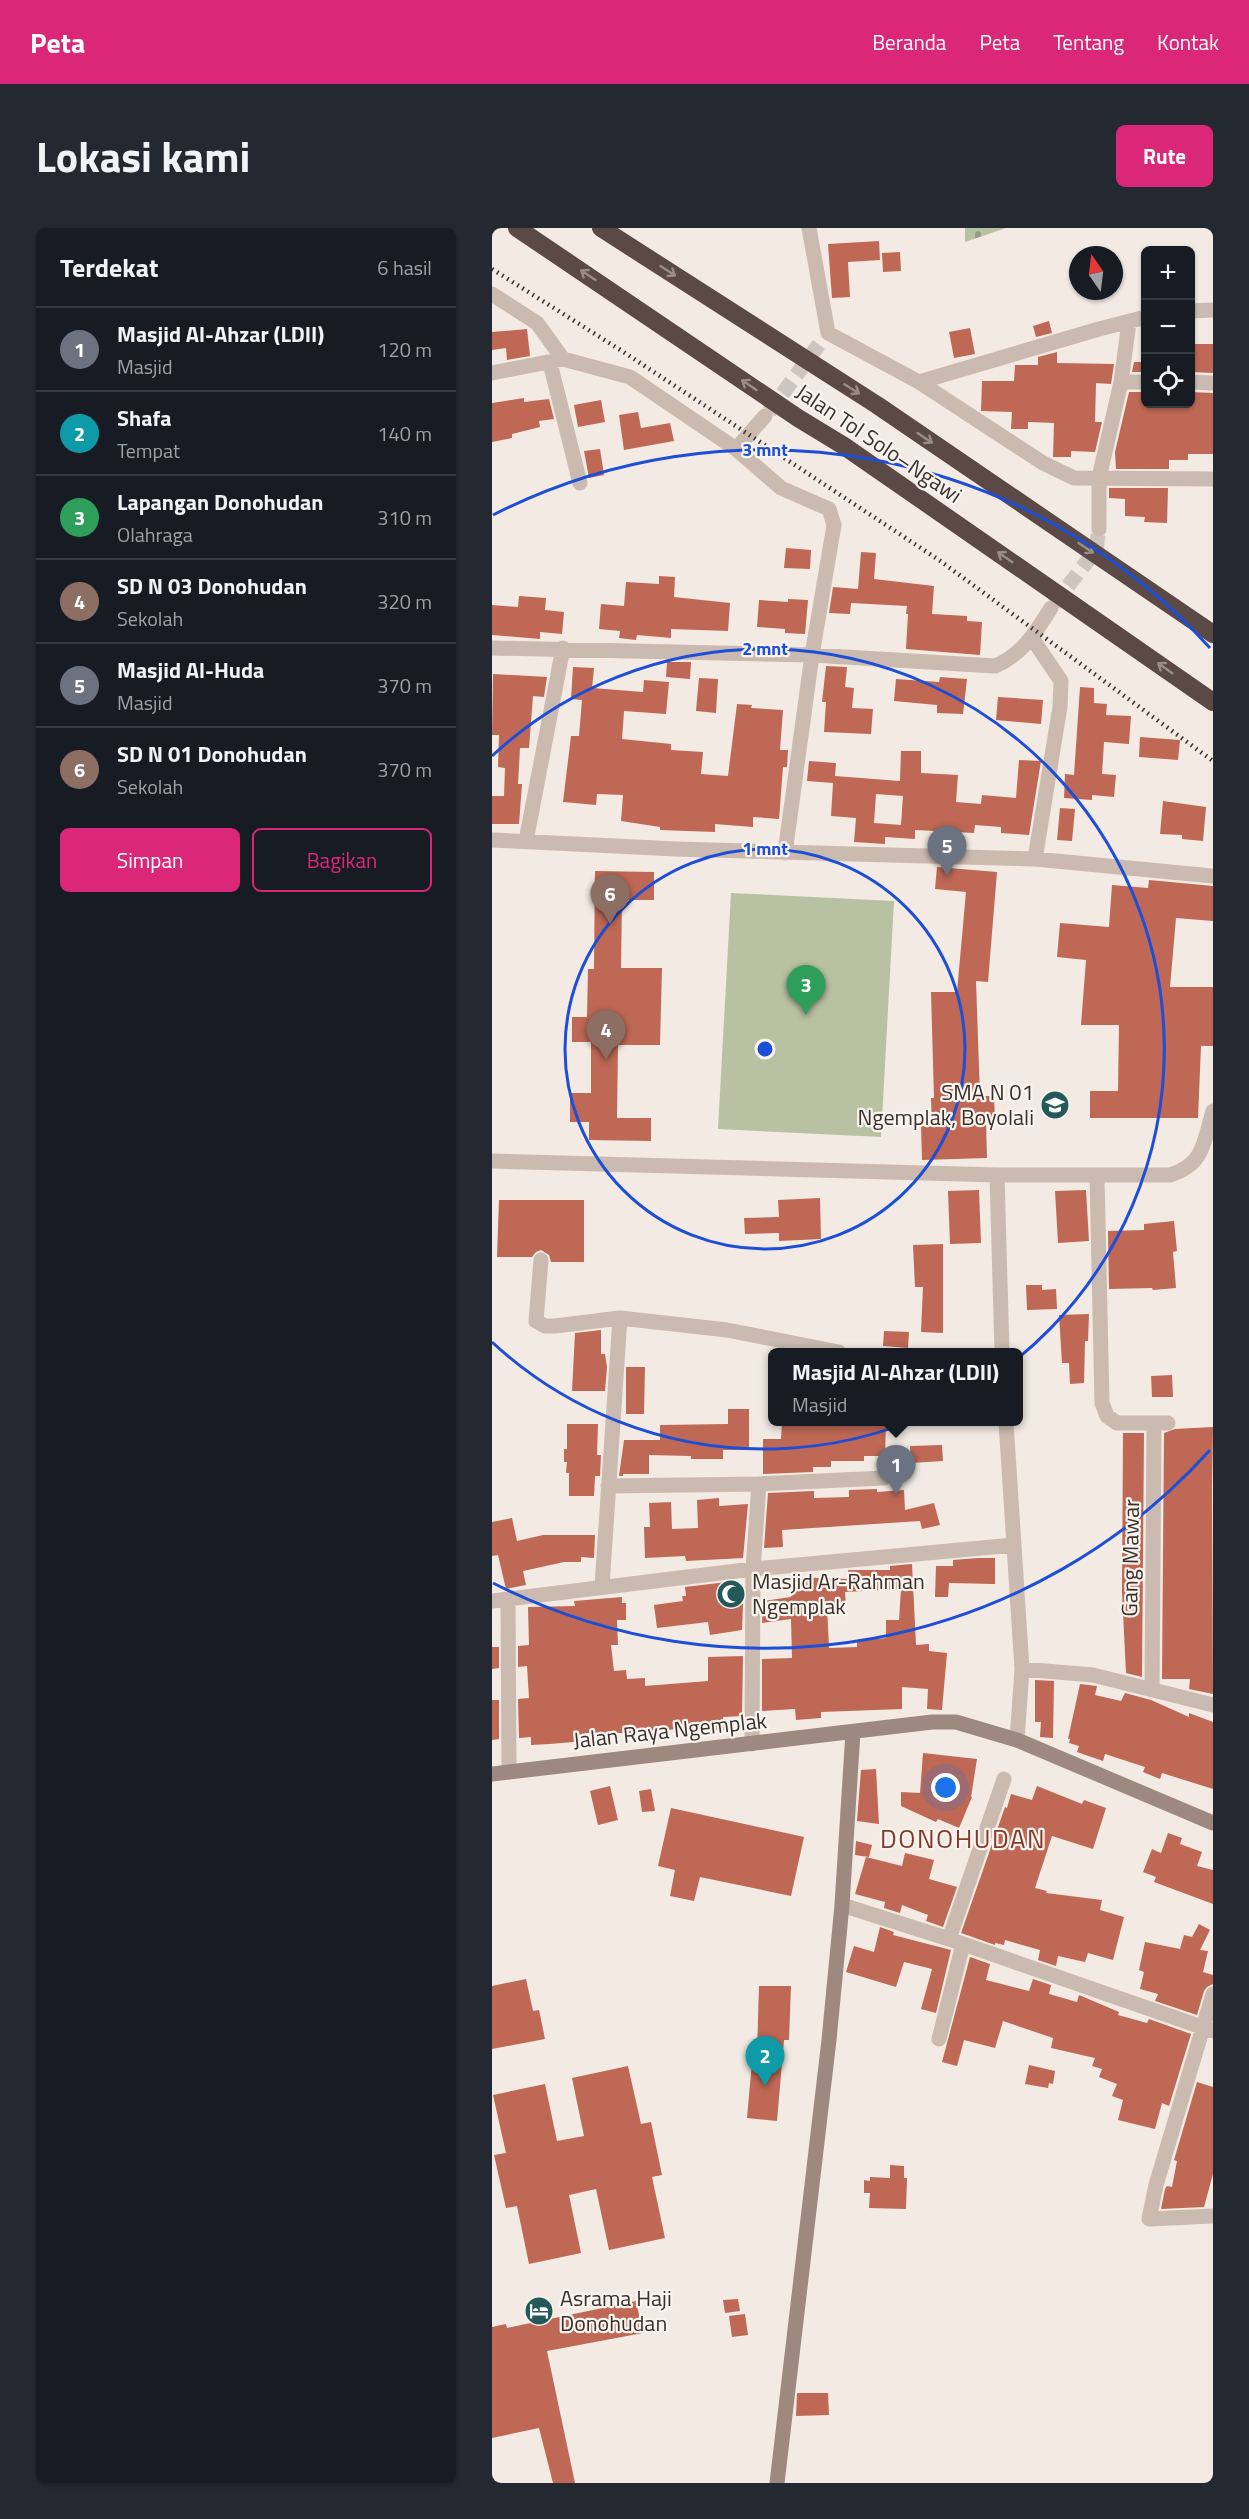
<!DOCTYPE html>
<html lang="id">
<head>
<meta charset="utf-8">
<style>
  body { margin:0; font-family:"Titillium Web",sans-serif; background:#242831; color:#f1f3f6 }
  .controls { position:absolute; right:18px; top:18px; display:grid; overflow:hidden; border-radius:9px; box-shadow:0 2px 4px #0004 }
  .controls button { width:54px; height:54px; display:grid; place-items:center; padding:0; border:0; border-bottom:2px solid #363941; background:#171b24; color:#f1f3f6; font:30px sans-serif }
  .compass { position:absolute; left:577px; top:18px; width:54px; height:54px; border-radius:50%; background:#171b24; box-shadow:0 2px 4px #0004; rotate:346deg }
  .you { position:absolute; left:454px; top:1560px; width:21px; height:21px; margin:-15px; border:4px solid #fff; border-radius:50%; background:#1a73e8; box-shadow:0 0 0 9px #1a73e833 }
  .badge { display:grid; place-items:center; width:39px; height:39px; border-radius:50%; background:#db2777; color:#fff; font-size:20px; font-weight:700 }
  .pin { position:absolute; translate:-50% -50px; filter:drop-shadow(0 2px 3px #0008) }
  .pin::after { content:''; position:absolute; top:32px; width:21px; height:18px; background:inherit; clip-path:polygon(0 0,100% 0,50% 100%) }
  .popup { position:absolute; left:276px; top:1120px; width:255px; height:78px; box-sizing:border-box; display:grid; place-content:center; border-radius:9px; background:#171b24; filter:drop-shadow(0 2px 4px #0005); font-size:20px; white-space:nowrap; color:#9ea1a6 }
  .popup b { font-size:22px; color:#f1f3f6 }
  .popup::after { content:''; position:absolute; left:50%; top:100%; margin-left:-12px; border:12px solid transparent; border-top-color:#171b24 }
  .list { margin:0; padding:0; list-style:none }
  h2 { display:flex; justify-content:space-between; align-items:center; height:78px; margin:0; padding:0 24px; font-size:26px }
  h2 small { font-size:20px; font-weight:400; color:#9ea1a6 }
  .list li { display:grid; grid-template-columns:39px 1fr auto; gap:18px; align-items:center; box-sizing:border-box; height:84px; padding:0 24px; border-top:2px solid #363941 }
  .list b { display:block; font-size:22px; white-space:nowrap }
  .list p { margin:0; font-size:20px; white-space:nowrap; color:#9ea1a6 }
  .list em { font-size:20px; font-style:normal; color:#9ea1a6 }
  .actions { display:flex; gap:12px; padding:18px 24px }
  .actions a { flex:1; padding:14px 0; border:2px solid #db2777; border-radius:9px; text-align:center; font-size:21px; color:#db2777 }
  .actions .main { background:#db2777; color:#fff }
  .icon { flex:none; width:33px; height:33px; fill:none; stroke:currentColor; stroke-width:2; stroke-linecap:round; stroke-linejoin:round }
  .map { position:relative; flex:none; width:721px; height:2255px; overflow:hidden; border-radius:9px }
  header { display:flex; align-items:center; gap:36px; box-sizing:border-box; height:84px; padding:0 30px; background:#db2777; color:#fff }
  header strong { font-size:28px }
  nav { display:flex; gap:33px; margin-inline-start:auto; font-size:21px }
  .intro { display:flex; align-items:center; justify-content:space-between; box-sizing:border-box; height:144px; padding:0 36px }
  h1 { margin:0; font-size:42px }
  .button { padding:15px 27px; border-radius:9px; background:#db2777; color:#fff; font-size:21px; font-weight:700 }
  main { display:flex; gap:36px; padding:0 36px }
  aside { flex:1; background:#171b24; border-radius:9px; box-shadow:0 2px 4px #0004 }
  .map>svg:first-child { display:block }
  .grass { fill:#b9c1a3 }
  .cemetery { fill:url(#cemetery-stones) }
  .building { fill:#be6855; fill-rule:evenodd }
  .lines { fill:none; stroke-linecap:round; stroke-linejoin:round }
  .minor-tunnel { stroke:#cdc5be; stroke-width:15; stroke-dasharray:15 8; stroke-linecap:butt }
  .minor { stroke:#cabaaf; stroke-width:15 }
  .secondary { stroke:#9e8980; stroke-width:15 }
  .motorway { stroke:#5a4944; stroke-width:18 }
  .rail { stroke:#3a302c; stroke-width:4.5; stroke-dasharray:1.5 4.5; stroke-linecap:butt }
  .oneway { stroke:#9a8d88 }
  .ring { fill:none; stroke:#1d4ed8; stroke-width:3 }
  .labels { text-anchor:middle; stroke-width:4.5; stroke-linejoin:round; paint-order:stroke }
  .street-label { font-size:22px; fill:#3a302c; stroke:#faf4ef }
  .poi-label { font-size:22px; fill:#3a302c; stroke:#faf4ef; text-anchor:start }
  .quarter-label { font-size:26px; letter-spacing:1.5px; fill:#833a2b; stroke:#faf4ef }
  .centre { fill:#1d4ed8; stroke:#faf4ef; stroke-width:3 }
  .ring-label { font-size:18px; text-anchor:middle; font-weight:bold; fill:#1d4ed8; stroke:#faf4ef; stroke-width:4.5; stroke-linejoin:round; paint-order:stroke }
</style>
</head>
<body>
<header>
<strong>Peta</strong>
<nav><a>Beranda</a><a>Peta</a><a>Tentang</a><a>Kontak</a></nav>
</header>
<div class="intro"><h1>Lokasi kami</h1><a class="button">Rute</a></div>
<main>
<aside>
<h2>Terdekat<small>6 hasil</small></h2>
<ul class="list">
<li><span class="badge" style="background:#6b7280">1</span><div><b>Masjid Al-Ahzar (LDII)</b><p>Masjid</p></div><em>120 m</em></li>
<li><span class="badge" style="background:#0f9aa8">2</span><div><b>Shafa</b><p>Tempat</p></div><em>140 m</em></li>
<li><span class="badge" style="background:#2e9e5b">3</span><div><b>Lapangan Donohudan</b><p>Olahraga</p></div><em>310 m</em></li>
<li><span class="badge" style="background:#8d6e63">4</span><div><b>SD N 03 Donohudan</b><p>Sekolah</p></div><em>320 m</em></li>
<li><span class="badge" style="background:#6b7280">5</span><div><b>Masjid Al-Huda</b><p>Masjid</p></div><em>370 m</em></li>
<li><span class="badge" style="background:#8d6e63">6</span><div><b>SD N 01 Donohudan</b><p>Sekolah</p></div><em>370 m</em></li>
</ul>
<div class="actions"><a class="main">Simpan</a><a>Bagikan</a></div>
</aside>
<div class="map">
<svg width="721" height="2255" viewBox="0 0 721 2255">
  <defs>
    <pattern id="cemetery-stones" width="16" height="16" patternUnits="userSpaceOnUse" patternTransform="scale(1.5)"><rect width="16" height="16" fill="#b9c1a3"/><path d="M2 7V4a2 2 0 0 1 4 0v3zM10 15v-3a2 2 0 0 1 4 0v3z" fill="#979d85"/></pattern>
  </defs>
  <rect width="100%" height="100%" fill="#f2eae3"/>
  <path class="grass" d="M239 665 402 673 389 909 226 901Z"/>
  <path class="cemetery" d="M473 0H514L473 14Z"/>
  <path class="building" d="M387 13 388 32 356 34 358 69 340 70 336 16Z
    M408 24 409 43 391 44 390 25Z
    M557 93 560 105 544 109 541 98Z
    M478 100 483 126 462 130 457 104Z
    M35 101 38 128 15 132 14 120 0 122V104Z
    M699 116H721V145L699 144Z
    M565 124V135L622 136 619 156 604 155 603 194H610L603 224 579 223V229H561L562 195 536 194V201H519L520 184 489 183 490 153H522L523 137H546V129Z
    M642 134H654V144H640Z
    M637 164H654V176H699V164L721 165V226H696V232H677V241H624L623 224Z
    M32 170V174L57 171 62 191 47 193 48 199 20 206V210L0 214V175Z
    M109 172 113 194 86 199 82 177Z
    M146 184 149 200 178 195 182 213 132 222 127 187Z
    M108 221 112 247 97 250 92 223Z
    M617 260H676L675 295 652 294 653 289 633 288V271L617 270Z
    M294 320 319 322 318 341 292 340Z
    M369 324 384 325 382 351 442 358 440 386 475 388V393L490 394 488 427 414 421 416 386H414L415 378 359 375 358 386 337 385 341 359 366 361Z
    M167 348 183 349 182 369 238 375 236 403 179 401V410L145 407 144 412 127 410 128 403 107 401 109 376 132 378 134 354 167 356Z
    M27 368 54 370 53 382 72 384 70 406 48 404V411L0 407V377L26 379Z
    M296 371 316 372 313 406 293 405V401L265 399 267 372 296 374Z
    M175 434H199L198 451 174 449Z
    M334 438 355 439 353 459 362 460 360 480 381 481 379 506 332 504 334 474H330Z
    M81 439 102 440 100 460 151 464 152 452 177 454 174 486 132 483 130 511 179 516V522L211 524 209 546 236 548 245 476 260 477 259 480 291 482 288 522H296L295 539H291L287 591 261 589V599L223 596V604L168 602V599L129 593 131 567 105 566 104 577 71 574 79 508H87L90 472 79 471Z
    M1 446 55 449 52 469 41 468 37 520H28L26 556H30L27 596H0V568H12L13 540 6 539 7 507H0Z
    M448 449 475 451 471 486 445 485V477L402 473 404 451 447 454Z
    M207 450 226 451 224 485 204 483Z
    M588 459 602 460V475L615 476 614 487 639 488 637 516 612 514 610 546 624 547 622 569 600 567V572L572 570 573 546 582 547Z
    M506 469 551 472 549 496 504 492Z
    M648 509 688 512 686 532 647 529Z
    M409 523H429V545L466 547 464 574 489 576 490 567 524 570 527 532 549 533 537 607 509 605V599L483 597 482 605 423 602V611L393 609V616L362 614 364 590 339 588 341 555 315 553 317 533 344 535 343 548 408 553ZM384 566 411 568 409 597 382 595Z
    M671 573 714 579 711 613 690 611V607L668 606Z
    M568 580 583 581 580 613 565 612Z
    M445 639 505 644 496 754 484 753 488 868H502L503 892 494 893 495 930 430 932 429 898H440L439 870H442L439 764H465L474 664 443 661Z
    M103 643 162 644V672H130L129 740H170L168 817H126L125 890H159V913L97 912V894H78V865H99V814H80V789H95L96 741H102Z
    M657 652 721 658V693L684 690 678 759H721V818H709L706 890H598V863H626L627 797H589L594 732 565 729 568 695 617 699 620 657 656 660Z
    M487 962 489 1015 458 1016 456 963Z
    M594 962 597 1013 566 1015 563 963Z
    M328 970 329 1011 287 1013V1005L253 1006 252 990 287 989 286 972Z
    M7 972H92V1034H59L57 1027 49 1022 44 1024 40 1029H5Z
    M682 993 685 1023 681 1024 684 1060 661 1062 660 1060 617 1061 616 1003 652 1002V996Z
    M451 1016V1105L429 1104 431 1059H423L421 1017Z
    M534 1057H550V1062L564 1061 565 1081 535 1082Z
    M597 1086 596 1113H593L592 1155 578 1156 577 1135H570L567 1087Z
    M109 1102V1126H113L115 1139 113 1163H80L83 1105Z
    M392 1103 417 1104 416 1120 391 1118Z
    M134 1139H153L152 1186H134Z
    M680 1147 681 1169H660L659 1148Z
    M236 1181H257V1222H231V1231H199V1228L157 1227V1246H131V1248H127L132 1212H168V1197L236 1196Z
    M290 1194H345V1197L375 1198V1194H394L393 1228H372V1233H339V1239H321V1244L271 1246V1211H289Z
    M75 1196H106L105 1227H109L108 1248H103L102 1268H77V1245H74L75 1234H72V1221H75Z
    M721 1199 720 1260 721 1466 697 1461 698 1451H670L672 1205 683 1201Z
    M631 1205H652L650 1449 634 1445 630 1364Z
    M450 1217 451 1233 419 1235 418 1218Z
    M385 1261V1264L412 1262 413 1282 442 1275 448 1297 430 1301 428 1293 290 1302 291 1319 272 1320 276 1265 322 1263V1270L357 1269V1262Z
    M227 1270V1278L256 1276 251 1330 194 1333 193 1328 153 1330 152 1299H158L157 1275 179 1274 180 1301 206 1300 205 1272Z
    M20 1290 25 1313 51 1307H103L102 1330 89 1329V1334H72L31 1343 34 1357 14 1361 6 1327 0 1328V1294Z
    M486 1330H503V1356L457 1355 456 1369H443L444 1338H461V1332Z
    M420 1336 424 1417 437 1416V1423L455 1425 450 1482 435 1481 436 1461 410 1459V1481L329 1484V1490L304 1492 303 1481 270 1483V1431L300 1430 299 1391 270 1395 271 1373 299 1369V1349L357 1351 356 1342H398V1338ZM409 1361 407 1392H394V1410L365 1413V1419L337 1420 335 1378H354L353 1364Z
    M235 1354 237 1370 248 1368 249 1376H251L250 1402 218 1407 216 1394 165 1400 162 1377 191 1373 190 1368H194L193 1359Z
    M130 1369V1375H134V1392H125L126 1417H119L122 1443 134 1442 135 1451 153 1450V1458L216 1453V1429L251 1428 250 1488 231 1489 232 1502H211V1499L138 1505H93V1513L58 1516 39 1517V1509L27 1510 26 1471 37 1470 35 1438 26 1439V1418L37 1417 36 1379 83 1378 82 1373Z
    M0 1419H7V1440L0 1441Z
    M543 1452 562 1453 561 1510 548 1509 549 1494H543Z
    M588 1456 605 1458 603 1467 629 1473 633 1465 659 1472 697 1489V1485L721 1494V1561L670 1545 668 1551 651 1544 653 1539 613 1526 611 1533 585 1524 587 1518 577 1515 578 1511H576Z
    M0 1472H7V1511L0 1512Z
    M431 1525 485 1531 479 1569H480L467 1600 446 1591 444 1594 409 1578V1564L428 1565Z
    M384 1541 387 1596 365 1593 369 1542Z
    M118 1558 126 1592 106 1597 98 1563Z
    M545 1558 590 1576 592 1572 614 1580 601 1621 560 1608 543 1660 555 1663 554 1665 610 1672 608 1682 632 1689 621 1732 596 1725 593 1734 566 1728 564 1738 546 1732 548 1722 513 1712 512 1717 503 1715V1717L469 1705 513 1579 515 1580 519 1566 540 1572Z
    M159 1561 163 1583 150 1584 147 1563Z
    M179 1580 312 1609 299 1668 208 1649 202 1673 178 1668 183 1642 166 1638Z
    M676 1605 690 1610 688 1616 710 1624 705 1638 721 1642V1676L662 1654 664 1649 651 1644 660 1621 669 1625Z
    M364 1613 380 1617 377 1629 363 1627Z
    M413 1625 442 1632 437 1651 465 1659 451 1699 434 1693 436 1687 410 1677 408 1685 392 1680 393 1674 363 1666 374 1629 410 1638Z
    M707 1696 718 1702 708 1722 716 1723 711 1744 721 1747V1756L715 1759 712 1763 705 1787 663 1773 666 1766 648 1761 652 1744 647 1742 653 1714 688 1721 692 1707 700 1709Z
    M388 1699 402 1704 401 1707 459 1722 444 1785 429 1781 440 1741 412 1734 404 1759 354 1744 362 1718 382 1724Z
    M478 1729 498 1736 494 1752 537 1763 541 1751 559 1757 557 1766 585 1774 587 1767 627 1784 626 1787 655 1795 657 1791 699 1806 677 1878 670 1875 663 1901 626 1892 631 1872 620 1868 625 1856 607 1849 610 1841 600 1838 603 1830 559 1820 561 1810 511 1793 503 1820 472 1812 465 1838 450 1834Z
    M34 1751 41 1783 47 1782 53 1811 0 1821V1758Z
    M267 1758H299L297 1812H292L285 1893 255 1890 261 1823 265 1824Z
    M537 1837 563 1843 561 1856 557 1855 556 1860 533 1856Z
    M136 1838 149 1896 159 1894 170 1947 160 1949 173 2010 117 2022 104 1961 77 1967 89 2025 37 2036 25 1978 14 1980 2 1927 14 1925 1 1867 53 1856 65 1913 92 1908 80 1850Z
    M705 1854 721 1859V1946L712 1979 669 1981 673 1961 675 1958 680 1959 685 1933 682 1932Z
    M398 1937 412 1938V1950H415L414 1981 377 1980 378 1965H372V1952L378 1953V1949L398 1950Z
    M246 2071 248 2083 233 2085 231 2072Z
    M144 2073 151 2105 55 2123 83 2255H61L47 2200 0 2210V2099L14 2096 15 2100Z
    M253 2086 256 2107 240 2109 237 2088Z
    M305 2165H336L337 2187 304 2188Z"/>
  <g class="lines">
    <path class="minor-tunnel" d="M277 184 328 115
      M562 376 604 322 607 301"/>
    <path class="minor" d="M317 0 336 105 427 154 607 101 654 89
      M0 66 45 95 71 131
      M698 83 721 82
      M58 135 88 255
      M0 145 71 131 138 149 244 221 273 188
      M427 154 551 235 582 250 721 251
      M629 154H654
      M698 154 721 155
      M244 221 289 260 337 281 342 297 320 427 293 625
      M607 301V250L629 154 637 94
      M540 410 569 453 568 479 543 631
      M0 420 320 427 503 438C530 427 544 404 559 380
      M0 612 184 621 543 631 721 648
      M34 613 71 420
      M0 933 505 947H678C712 937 712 913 721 883
      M505 947 510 1124
      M605 949 610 1175 615 1188 625 1195H676
      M49 1032 44 1093 53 1098H63L128 1090
      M514 1194 530 1441 525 1512
      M116 1258 267 1256 392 1250
      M110 1358 128 1090 235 1102 347 1124
      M16 1372 17 1544
      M0 1373 261 1341 522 1317
      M530 1441 601 1447 721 1477
      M660 1462 662 1199
      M260 1516 261 1341 267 1256
      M350 1677 457 1711 721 1803
      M457 1711 512 1551
      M721 1766 664 1957 657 1991 721 1988
      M447 1811 471 1716"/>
    <path class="secondary" d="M0 1546 440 1494H464L525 1512 721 1595
      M285 2255 337 1812 350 1677 361 1504"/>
    <path class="motorway" d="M25 0 306 190 352 218 721 474
      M109 0 385 177 721 406"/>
    <path class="rail" d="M0 41 130 123 447 332 721 533"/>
  </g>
  <defs><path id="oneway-shaft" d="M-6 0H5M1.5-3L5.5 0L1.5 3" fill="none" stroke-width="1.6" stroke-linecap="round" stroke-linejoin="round" transform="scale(1.5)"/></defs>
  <g class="oneway">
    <use href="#oneway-shaft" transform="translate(176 43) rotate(33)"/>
    <use href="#oneway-shaft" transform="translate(96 47) rotate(-146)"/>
    <use href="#oneway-shaft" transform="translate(257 157) rotate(-146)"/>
    <use href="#oneway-shaft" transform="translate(360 161) rotate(32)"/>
    <use href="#oneway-shaft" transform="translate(433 210) rotate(34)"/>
    <use href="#oneway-shaft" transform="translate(594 320) rotate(34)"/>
    <use href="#oneway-shaft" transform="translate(513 329) rotate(-145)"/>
    <use href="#oneway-shaft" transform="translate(673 440) rotate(-145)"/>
  </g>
  <g class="ring">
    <circle cx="273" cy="821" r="200"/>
    <path d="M0 528A400 400 0 1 1 0 1114"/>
    <path d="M718 1222A599 599 0 0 1 1 1355M1 287A599 599 0 0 1 718 420"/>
  </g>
  <defs>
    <g id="school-disc" transform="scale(1.5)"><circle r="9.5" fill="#245959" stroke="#faf4ef"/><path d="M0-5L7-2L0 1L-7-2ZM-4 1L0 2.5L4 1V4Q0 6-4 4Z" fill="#fff"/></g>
    <g id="mosque-disc" transform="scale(1.5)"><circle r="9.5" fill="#245959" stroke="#faf4ef"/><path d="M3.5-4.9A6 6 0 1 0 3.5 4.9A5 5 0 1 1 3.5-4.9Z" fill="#fff"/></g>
    <g id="hotel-disc" transform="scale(1.5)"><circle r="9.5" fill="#245959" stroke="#faf4ef"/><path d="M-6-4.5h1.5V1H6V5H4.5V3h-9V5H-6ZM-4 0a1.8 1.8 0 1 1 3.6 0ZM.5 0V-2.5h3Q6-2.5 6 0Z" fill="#fff"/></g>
  </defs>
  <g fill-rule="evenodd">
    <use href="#school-disc" x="563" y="877"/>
    <use href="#mosque-disc" x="239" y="1366"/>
    <use href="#hotel-disc" x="47" y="2083"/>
  </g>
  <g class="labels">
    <g class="street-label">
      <text transform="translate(387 215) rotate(34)" y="8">Jalan Tol Solo–Ngawi</text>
      <text transform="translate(638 1330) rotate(-89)" y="8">Gang Mawar</text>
      <text transform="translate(178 1502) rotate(-6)" y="8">Jalan Raya Ngemplak</text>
    </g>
    <g class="poi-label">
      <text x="542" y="872" text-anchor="end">SMA N 01<tspan x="542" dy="25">Ngemplak, Boyolali</tspan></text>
      <text x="260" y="1361">Masjid Ar-Rahman<tspan x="260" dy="25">Ngemplak</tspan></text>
      <text x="68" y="2078">Asrama Haji<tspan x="68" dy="25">Donohudan</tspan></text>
    </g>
    <g class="quarter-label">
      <text x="471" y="1620">DONOHUDAN</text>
    </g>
  </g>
  <circle cx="273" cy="821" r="9" class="centre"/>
  <g class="ring-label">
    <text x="273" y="228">3 mnt</text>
    <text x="273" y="427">2 mnt</text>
    <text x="273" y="627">1 mnt</text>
  </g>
</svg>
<div class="controls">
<button>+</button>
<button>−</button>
<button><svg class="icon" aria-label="locate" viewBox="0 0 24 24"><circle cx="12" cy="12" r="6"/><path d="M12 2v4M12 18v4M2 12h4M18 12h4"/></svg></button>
</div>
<svg class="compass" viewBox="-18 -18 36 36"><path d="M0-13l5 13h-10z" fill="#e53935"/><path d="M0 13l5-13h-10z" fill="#9ea1a6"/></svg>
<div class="you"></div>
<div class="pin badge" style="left:404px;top:1267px;background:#6b7280">1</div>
<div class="popup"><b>Masjid Al-Ahzar (LDII)</b>Masjid</div>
<div class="pin badge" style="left:273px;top:1858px;background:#0f9aa8">2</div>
<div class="pin badge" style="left:314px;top:787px;background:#2e9e5b">3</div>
<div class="pin badge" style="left:114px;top:832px;background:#8d6e63">4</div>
<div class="pin badge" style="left:455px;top:648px;background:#6b7280">5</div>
<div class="pin badge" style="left:118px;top:696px;background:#8d6e63">6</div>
</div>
</main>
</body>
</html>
